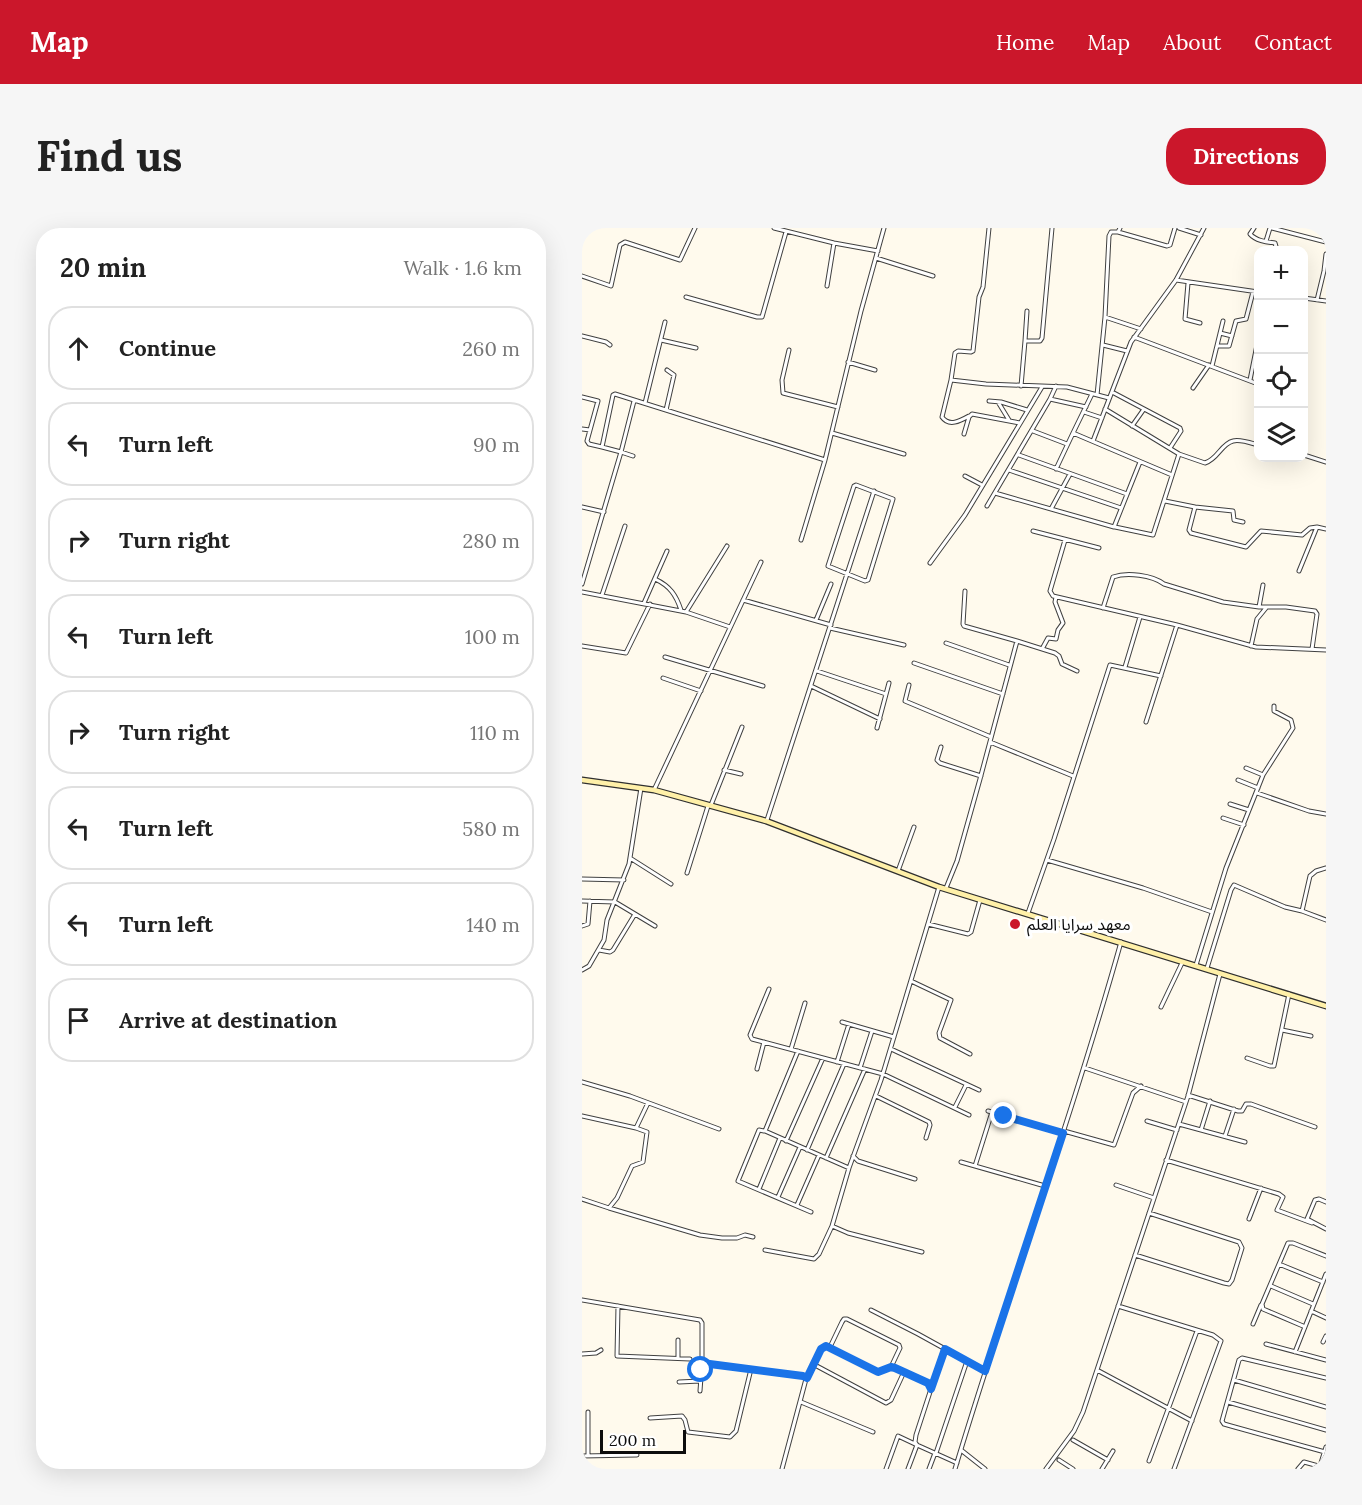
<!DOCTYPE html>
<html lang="en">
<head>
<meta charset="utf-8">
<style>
  body { margin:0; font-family:Lora,"Noto Sans Arabic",serif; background:#f6f6f6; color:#222 }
  .controls { position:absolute; right:18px; top:18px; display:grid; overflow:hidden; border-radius:12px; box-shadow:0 6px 24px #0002 }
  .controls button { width:54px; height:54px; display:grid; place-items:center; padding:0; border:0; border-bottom:2px solid #e0e0e0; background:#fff; color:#222; font:30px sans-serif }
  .scale { position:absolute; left:18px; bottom:15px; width:86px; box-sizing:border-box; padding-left:6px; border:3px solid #0d0d0d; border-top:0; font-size:16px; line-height:21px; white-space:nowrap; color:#0d0d0d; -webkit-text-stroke:4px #fff; paint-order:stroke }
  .stop { position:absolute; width:18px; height:18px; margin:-14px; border:4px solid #1a73e8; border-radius:50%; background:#fff }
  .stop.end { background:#1a73e8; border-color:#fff; box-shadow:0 2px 6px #0008 }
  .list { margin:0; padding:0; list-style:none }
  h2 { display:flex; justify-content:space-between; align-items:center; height:78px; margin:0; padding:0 24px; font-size:26px }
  h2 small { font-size:20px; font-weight:400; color:#767676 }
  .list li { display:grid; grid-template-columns:39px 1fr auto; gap:18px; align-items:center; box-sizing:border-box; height:84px; margin:0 12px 12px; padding:0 12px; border:2px solid #e0e0e0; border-radius:24px }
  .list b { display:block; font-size:22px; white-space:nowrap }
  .list em { font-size:20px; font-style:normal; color:#767676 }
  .icon { flex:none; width:33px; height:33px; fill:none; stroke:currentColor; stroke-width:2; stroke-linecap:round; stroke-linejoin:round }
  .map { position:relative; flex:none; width:744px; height:1241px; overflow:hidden; border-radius:24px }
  header { display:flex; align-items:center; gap:36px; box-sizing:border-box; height:84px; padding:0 30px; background:#cb172b; color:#fff }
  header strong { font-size:28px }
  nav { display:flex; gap:33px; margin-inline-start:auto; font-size:21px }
  .intro { display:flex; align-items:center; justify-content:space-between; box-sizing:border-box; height:144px; padding:0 36px }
  h1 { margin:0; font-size:42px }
  .button { padding:15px 27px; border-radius:24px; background:#cb172b; color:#fff; font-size:21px; font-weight:700 }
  main { display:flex; gap:36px; padding:0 36px }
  aside { flex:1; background:#fff; border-radius:24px; box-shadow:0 6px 24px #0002 }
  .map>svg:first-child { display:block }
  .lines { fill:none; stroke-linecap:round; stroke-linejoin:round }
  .minor-casing { stroke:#404040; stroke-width:5 }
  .secondary-casing { stroke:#2f2f2f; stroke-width:7 }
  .minor { stroke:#fff; stroke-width:3 }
  .secondary { stroke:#fff0a8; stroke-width:4.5 }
  .route { stroke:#1a73e8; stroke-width:8 }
  .poi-dot { fill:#cb172b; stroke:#fff; stroke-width:2 }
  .labels { text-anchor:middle; stroke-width:6; stroke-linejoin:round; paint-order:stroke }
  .poi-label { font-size:16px; fill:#0d0d0d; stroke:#fff; text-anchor:start }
</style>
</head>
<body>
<header>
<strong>Map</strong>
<nav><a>Home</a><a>Map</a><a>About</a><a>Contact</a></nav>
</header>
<div class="intro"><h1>Find us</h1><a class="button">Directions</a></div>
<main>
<aside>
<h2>20 min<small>Walk · 1.6 km</small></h2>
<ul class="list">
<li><svg class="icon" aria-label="ahead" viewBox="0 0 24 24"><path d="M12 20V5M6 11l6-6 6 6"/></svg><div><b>Continue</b></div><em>260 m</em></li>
<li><svg class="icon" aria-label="left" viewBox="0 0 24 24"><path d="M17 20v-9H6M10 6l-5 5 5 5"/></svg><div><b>Turn left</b></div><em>90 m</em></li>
<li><svg class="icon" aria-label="right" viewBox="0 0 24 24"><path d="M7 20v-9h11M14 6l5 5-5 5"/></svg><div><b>Turn right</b></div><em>280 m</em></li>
<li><svg class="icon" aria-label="left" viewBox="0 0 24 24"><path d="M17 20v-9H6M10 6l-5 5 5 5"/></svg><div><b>Turn left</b></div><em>100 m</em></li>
<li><svg class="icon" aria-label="right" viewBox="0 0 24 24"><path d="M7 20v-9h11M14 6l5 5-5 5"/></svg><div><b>Turn right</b></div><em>110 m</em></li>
<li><svg class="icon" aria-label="left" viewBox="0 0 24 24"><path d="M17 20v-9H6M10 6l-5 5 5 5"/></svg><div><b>Turn left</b></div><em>580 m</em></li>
<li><svg class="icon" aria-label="left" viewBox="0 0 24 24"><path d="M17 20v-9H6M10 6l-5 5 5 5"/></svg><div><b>Turn left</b></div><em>140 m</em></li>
<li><svg class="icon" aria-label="arrive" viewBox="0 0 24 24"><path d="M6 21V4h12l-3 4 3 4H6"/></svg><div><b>Arrive at destination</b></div></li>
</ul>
</aside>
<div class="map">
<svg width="744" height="1241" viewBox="0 0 744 1241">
  <rect width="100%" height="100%" fill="#fffaed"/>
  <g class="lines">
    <g class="minor-casing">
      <path id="minor" d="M192 0 252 15 296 23
        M597 0 619 7
        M672 0 668 6C674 13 685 14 693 15L695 22
        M690 0 744 14
        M536 4 585 18 588 17 593 0
        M684 13 688 0
        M294 30 351 48
        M0 48 29 58 38 17 43 14 98 32 113 0
        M594 52 676 64
        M606 55 603 91 618 95
        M245 58 252 15
        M104 69 175 89H180L204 4
        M722 70 744 73
        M735 72 742 43 744 26
        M523 89 559 101
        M638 105 650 108
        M0 108 24 114 28 117
        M552 109 676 156
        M79 112 114 120
        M443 113 445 83
        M521 117 545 123
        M635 118H647L654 93 664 91 671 64
        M207 122 200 152 201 165 256 179
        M266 134 293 142
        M630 138 641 93
        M369 152 404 156 485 159 527 170
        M668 152 676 112
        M439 158 443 113H458L460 110 470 0
        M611 160 627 137
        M530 164 598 200 599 203 588 220
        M515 167 523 89 527 8 529 4H536L538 0
        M0 169 16 173 5 213 7 216 20 219 31 167 33 166 243 232
        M468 171 474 158
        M407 173 419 174 445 182
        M416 174 427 192
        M63 175 83 94
        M523 181 597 226 623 235C636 231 639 216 651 213 658 211 669 215 676 217
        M84 182 92 147 85 142
        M502 184 520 190
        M387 188C378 193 367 199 360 189L369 152 373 125 376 123 389 124 391 123 397 69 401 59 407 0
        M722 192V208
        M550 198 562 181
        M0 201 8 202
        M451 203 485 216
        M250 205 322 226
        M491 205 510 166
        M382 206 387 189 390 186 438 195
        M511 213 549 114 594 52 622 0
        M20 219 39 224 52 173
        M437 227 545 266
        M722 227 744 234
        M474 241 491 205 590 247
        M427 242 539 280
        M383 248 400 257
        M274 257 311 271 286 352 283 353 246 338 272 258Z
        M413 265 532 299 558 234
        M583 273 613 279 607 302 609 305 664 319 679 303 720 307 728 300 735 299
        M405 278 468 171 504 179
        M0 279 22 284
        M613 279 651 283 652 292 661 294
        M469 281 488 246
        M533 299 571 307 597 226
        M451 303 517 320
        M219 312 243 232 279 83 302 0
        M483 312 468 363 471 368 595 397 674 419 744 422
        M145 318 104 384 148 399
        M348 335 383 287 460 159
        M717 343 735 299 744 301
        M73 351C88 358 94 367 99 382
        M0 356 39 224 51 228
        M0 364 104 384
        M20 367 43 298
        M161 372 249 397
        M62 375 85 323
        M677 379H704L733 383 735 386 730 421
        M521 380 531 349C545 344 570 347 582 356L641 374 677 379 681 357
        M234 392 249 356
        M248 400 322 417
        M435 413 473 425 477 428 480 436 495 443
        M364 415 427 437
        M0 418 44 425 68 376
        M669 418 675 391 684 380
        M460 421 466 410 474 411 476 402 481 395 473 374 474 369
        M83 429 181 458
        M332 435 421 466
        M543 439 558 389
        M235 443 304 466
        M81 450 119 463
        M327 457 323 473 409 509
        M229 458 298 491
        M564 494 595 397
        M295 500 307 455
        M408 514 491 548
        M359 519 355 532 358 535 399 548
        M664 540 681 547
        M142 542 159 546
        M656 552 676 560
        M72 562 179 334
        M675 565 727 583 744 586
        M648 576 667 582
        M129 577 160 499
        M641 590 662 597
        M185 592 292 263
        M48 630 89 656
        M465 632 561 660 630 684
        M316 643 332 599
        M105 645 126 578
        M0 651 42 652
        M364 660 375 633 398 551 435 413 382 398 381 396 383 363
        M0 673 33 674 73 698
        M720 683 728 648 734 643 744 640
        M446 685 472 611 528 437 579 448
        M346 696 386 706 389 704 398 672
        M0 698 6 696 8 673
        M17 722 28 724 31 722 53 686
        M614 737 644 640 681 547 711 500 709 492 692 483V478
        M625 740 649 662 652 657 703 679 720 683 744 692
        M0 742 7 738 22 712 25 692 47 636 59 560
        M329 753 369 772 357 805 358 810 388 826
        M187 761 168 807 170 811 301 846 387 887
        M579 779 600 735
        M260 794 312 809
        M700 802 729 808
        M209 821 223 775
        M309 821 397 862
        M216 823 183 903 267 940
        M665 830 688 838H692L707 766
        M255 834 267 796
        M278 840 290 803
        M503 840 604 874
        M175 841 182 814
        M0 854 48 868 137 901
        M606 867 656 883H660L664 876H669L733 899
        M294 868 347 894 348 897 344 910
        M373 879 384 857
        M406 883 481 905
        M0 888 54 900 66 875
        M565 893 595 902
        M597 896 663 914
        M54 900 65 904 61 934 50 938 35 970 27 980 118 1007 140 1010H155L163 1007 171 1009
        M619 902 628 873
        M182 903 177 902 156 953 229 984
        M482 903 532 917 551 865 559 858
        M643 908 652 881
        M204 913 241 830
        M225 922 262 836
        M271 928 276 933 333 951
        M244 930 283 841
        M584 932 697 966 701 969 695 982 730 995
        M379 934 463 958
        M393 938 410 884
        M534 957 572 970
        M177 961 198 910
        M196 969 218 919
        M0 971 27 980
        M744 974 737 971 733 972 725 991 744 1001
        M215 977 237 927
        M667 991 679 960
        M183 1022 232 1031 237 1026 250 998
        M340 1024 266 1005 250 998 267 940 299 852 357 659
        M553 1027 642 1055 647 1056 650 1052 660 1020 657 1014 567 985
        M697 1036 741 1054
        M689 1058 731 1076
        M0 1072 118 1092 120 1095V1135L118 1163
        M36 1078 35 1128 108 1131
        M536 1078 631 1107 639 1113 592 1241
        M289 1082 336 1106 403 1143
        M729 1083 744 1090
        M671 1096 679 1077
        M721 1098 681 1081 680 1076 706 1015H711L744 1028
        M741 1114 744 1108
        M684 1116 744 1132
        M248 1119 260 1094 262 1091H265L317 1117 318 1120 309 1139
        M713 1124 744 1046
        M0 1126 14 1125 19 1122
        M96 1130V1112
        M120 1135 221 1148 224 1151 200 1241
        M231 1136 304 1175 309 1172 322 1144
        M515 1142 610 1193
        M224 1151 239 1121 244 1117 296 1144 309 1139 313 1140 346 1155 349 1161
        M652 1152 744 1179
        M97 1154 118 1153
        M219 1174 291 1204
        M646 1174 744 1202
        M6 1184V1227
        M68 1190 100 1188 103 1192 106 1204 148 1209 154 1203 169 1141
        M491 1212 526 1232
        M335 1217 375 1235
        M379 1222 403 1241
        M743 1224 649 1198 642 1196 640 1193 657 1132 660 1130 744 1150
        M354 1225 385 1133
        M0 1228 55 1227
        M477 1232 491 1241
        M567 1233 615 1103
        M738 1238 744 1219
        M304 1241 316 1208 333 1216
        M326 1241 335 1217 333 1214 334 1207 362 1121
        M347 1241 353 1225
        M373 1241C426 1065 489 892 539 714
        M464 1241 492 1203 501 1184 606 868 638 746
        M520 1241 531 1223
        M716 1241 722 1234 744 1240"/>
    </g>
    <g class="secondary-casing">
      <path id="secondary" d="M0 552 72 562 184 593 357 659 744 778"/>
    </g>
    <use href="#minor" class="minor"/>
    <use href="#secondary" class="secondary"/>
  </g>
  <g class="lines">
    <path class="route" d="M119 1142 120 1135 221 1148 225 1150 239 1121 244 1118 296 1144 309 1139 313 1140 346 1155 349 1161 363 1121 403 1143 481 905 422 888"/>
  </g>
  <circle class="poi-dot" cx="433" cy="696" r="6"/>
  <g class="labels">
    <g class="poi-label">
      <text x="445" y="702">معهد سرايا العلم</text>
    </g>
  </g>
</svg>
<div class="controls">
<button>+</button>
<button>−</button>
<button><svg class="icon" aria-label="locate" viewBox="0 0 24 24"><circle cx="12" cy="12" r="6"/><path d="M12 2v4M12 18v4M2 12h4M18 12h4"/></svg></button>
<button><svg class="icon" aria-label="layers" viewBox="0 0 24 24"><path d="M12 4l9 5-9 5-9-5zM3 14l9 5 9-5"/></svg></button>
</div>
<div class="scale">200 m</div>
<div class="stop" style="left:119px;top:1142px"></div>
<div class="stop end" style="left:422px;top:888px"></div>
</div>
</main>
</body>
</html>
